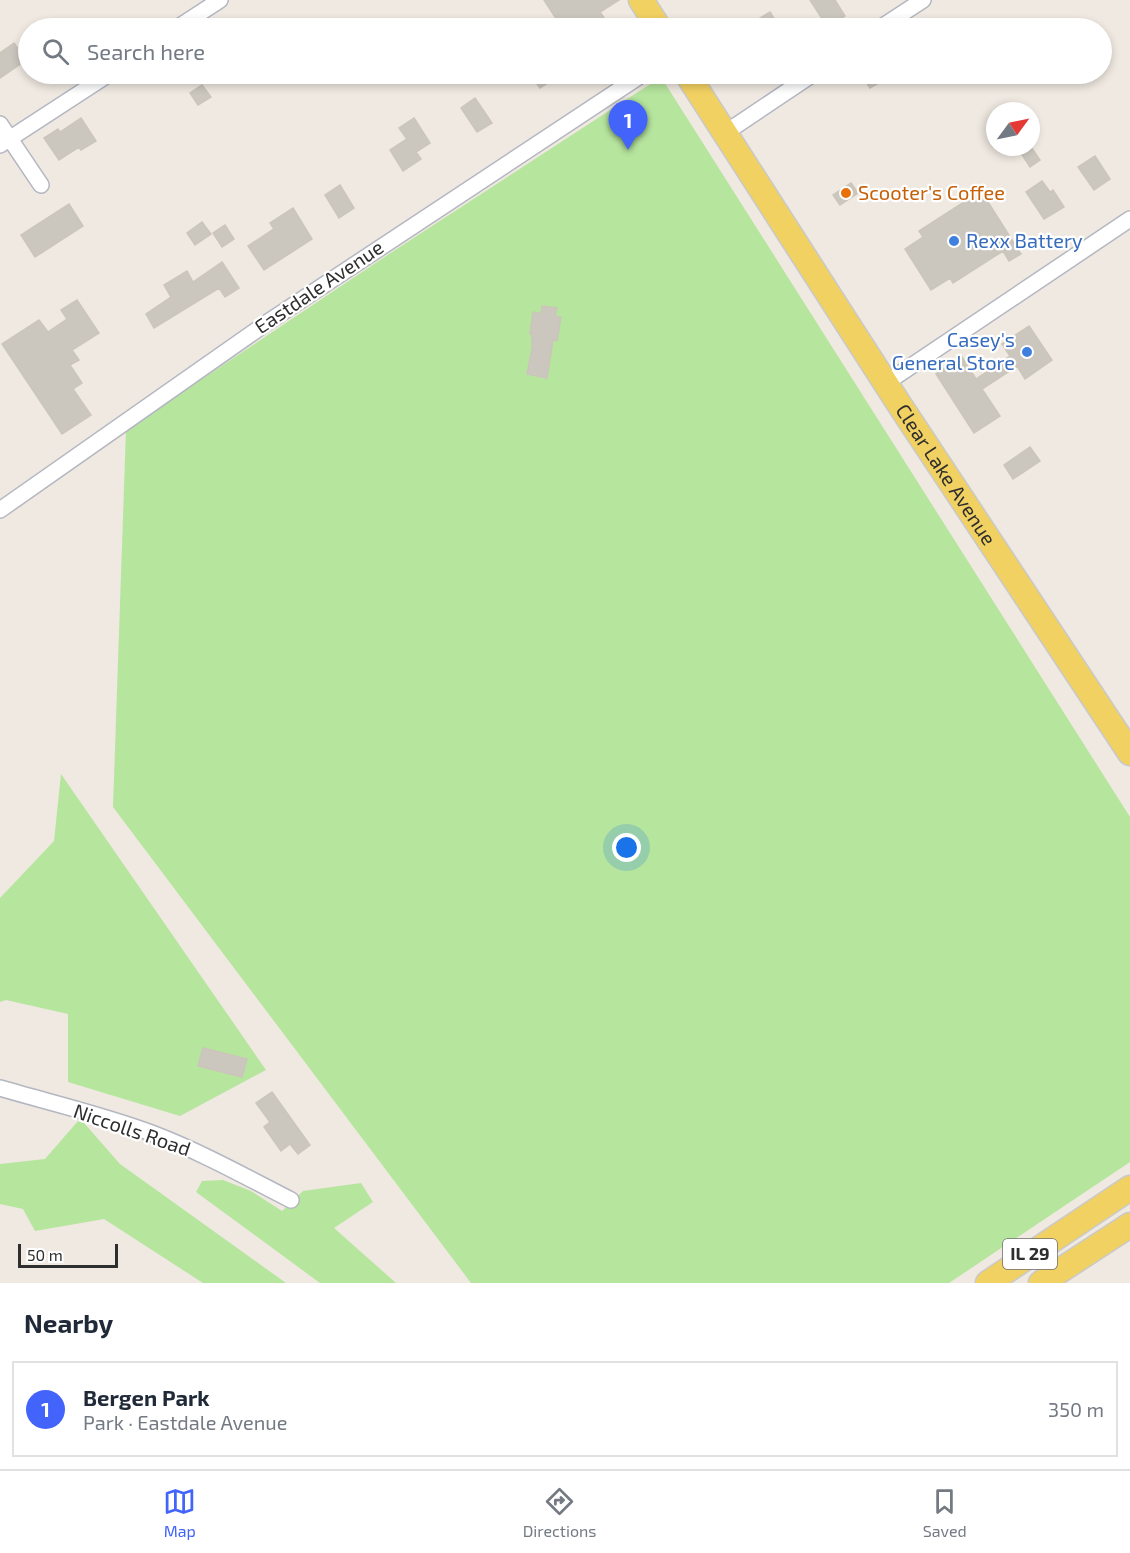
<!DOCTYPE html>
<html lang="en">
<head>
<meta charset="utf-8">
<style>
  body { margin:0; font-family:"Exo 2",sans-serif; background:#f6f6f7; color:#1f2937 }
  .compass { position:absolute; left:986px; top:102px; width:54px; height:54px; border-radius:50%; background:#fff; box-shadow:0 3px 9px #0003; rotate:57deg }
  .scale { position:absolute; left:18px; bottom:15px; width:100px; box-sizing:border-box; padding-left:6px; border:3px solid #2e2e2e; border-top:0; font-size:16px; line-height:21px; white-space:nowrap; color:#2e2e2e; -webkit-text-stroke:4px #fff; paint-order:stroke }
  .you { position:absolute; left:627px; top:848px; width:21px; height:21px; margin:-15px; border:4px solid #fff; border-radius:50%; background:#1a73e8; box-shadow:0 0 0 9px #1a73e833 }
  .badge { display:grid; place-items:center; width:39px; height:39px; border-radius:50%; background:#4264fb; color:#fff; font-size:20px; font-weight:700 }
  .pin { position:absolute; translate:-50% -50px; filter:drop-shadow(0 2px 3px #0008) }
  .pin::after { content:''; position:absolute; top:32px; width:21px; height:18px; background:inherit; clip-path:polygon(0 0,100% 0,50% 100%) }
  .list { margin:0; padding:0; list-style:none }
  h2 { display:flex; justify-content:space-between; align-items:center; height:78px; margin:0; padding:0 24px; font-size:26px }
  h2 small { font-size:20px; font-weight:400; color:#747a83 }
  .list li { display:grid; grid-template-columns:39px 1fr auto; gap:18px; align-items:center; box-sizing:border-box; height:96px; margin:0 12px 12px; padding:0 12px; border:2px solid #e0e1e3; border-radius:0px }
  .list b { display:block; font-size:22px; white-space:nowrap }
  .list p { margin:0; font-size:20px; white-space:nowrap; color:#747a83 }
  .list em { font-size:20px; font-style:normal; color:#747a83 }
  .icon { flex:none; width:33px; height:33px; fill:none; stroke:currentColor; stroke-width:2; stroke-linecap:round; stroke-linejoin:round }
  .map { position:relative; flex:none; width:1130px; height:1283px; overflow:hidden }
  .search { position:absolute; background:#fff; box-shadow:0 3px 9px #0003; left:18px; right:18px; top:18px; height:66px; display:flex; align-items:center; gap:15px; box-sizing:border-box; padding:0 21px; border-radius:33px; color:#747a83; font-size:22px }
  .sheet { height:186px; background:#fff }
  nav { display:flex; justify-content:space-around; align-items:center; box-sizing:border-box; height:84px; border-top:2px solid #e0e1e3; background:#fff; font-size:16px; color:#747a83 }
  nav a { display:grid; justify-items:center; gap:3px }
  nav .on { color:#4264fb }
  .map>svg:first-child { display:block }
  .green { fill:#b6e59e }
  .building { fill:#cbc7bf; stroke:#cbc5ba; stroke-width:1.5 }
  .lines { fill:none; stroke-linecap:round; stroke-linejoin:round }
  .minor-casing { stroke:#b4b7c1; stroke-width:18 }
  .primary-casing { stroke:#c9c9c9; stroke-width:27 }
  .minor { stroke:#fff; stroke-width:15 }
  .primary { stroke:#f2d163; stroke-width:24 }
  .food-dot { fill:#e8710a; stroke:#fff; stroke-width:2 }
  .shop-dot { fill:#3f7fe0; stroke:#fff; stroke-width:2 }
  .labels { text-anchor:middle; stroke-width:4.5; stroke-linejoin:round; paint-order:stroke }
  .shield { fill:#fff; stroke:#6d6d6d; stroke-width:1.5 }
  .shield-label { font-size:18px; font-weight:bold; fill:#2e2e2e }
  .food-label { font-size:20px; fill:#c56008; stroke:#fff; text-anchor:start }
  .shop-label { font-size:20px; fill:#366cbe; stroke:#fff; text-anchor:start }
  .street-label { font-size:20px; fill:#2e2e2e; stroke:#fff }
</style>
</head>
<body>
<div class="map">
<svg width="1130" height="1283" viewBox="0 0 1130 1283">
  <rect width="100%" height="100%" fill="#efe9e1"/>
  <path class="green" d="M661 77 1130 817V1162L949 1283H471L113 807 126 430 389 254Z
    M61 774 266 1070 180 1116 68 1082V1014L6 1000 0 1002V898L54 841Z
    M78 1121 84 1123 120 1164 286 1283H203L104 1219 35 1231 23 1209 0 1204V1164L45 1159Z
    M223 1180 251 1191 282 1211 303 1191 361 1183 373 1202 334 1228 396 1283H320L196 1192 202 1181Z"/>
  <path class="building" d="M544 0H619L600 12 611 28H581L575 20 562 28Z
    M810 0H835L845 16 828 28Z
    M770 12 780 28H744Z
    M14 43 26 60 0 78V53Z
    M530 74H562L540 88Z
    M861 74H894L870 88Z
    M202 85 211 97 198 105 190 93Z
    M475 98 492 123 477 132 461 108Z
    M81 118 96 141 81 150 79 147 59 160 44 138 58 129 60 132Z
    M414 118 430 143 416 152 421 159 403 171 390 150 407 139 399 128Z
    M1017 147H1031L1040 160 1030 167Z
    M1095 156 1110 179 1094 190 1078 167Z
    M1042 181 1050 192 1053 190 1064 207 1044 219 1026 192Z
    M851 183 858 193 840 205 833 195Z
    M340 185 354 208 339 218 325 195Z
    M981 191 1021 254 1009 261 1003 251 953 283 950 278 931 290 905 249 923 237 919 231Z
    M69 204 83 226 35 257 21 235Z
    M293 208 312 239 264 270 248 246 274 229 270 223Z
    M202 222 211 234 195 245 187 233Z
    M225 225 234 239 222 247 213 233Z
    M222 262 239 288 225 297 219 288 154 328 146 314 171 297 164 285 187 271 193 282Z
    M77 300 99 333 72 350 79 360 70 365 82 383 73 389 91 415 62 434 2 344 39 320 48 332 67 319 61 310Z
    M542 306 557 308 555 316 561 317 557 341 553 340 547 378 527 374 532 348V334H530L533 312 541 314Z
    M1029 326 1052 360 1025 379 1017 366 982 389 1000 416 974 433 936 374 962 357 976 379 1010 356 1002 344Z
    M1030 447 1040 461 1013 479 1004 465Z
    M203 1048 247 1059 242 1077 198 1066Z
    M272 1092 310 1145 298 1154 290 1144 281 1151 264 1127 270 1122 256 1103Z"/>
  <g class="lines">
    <g class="minor-casing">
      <path id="minor" d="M177 28 220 0
        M880 28 923 0
        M0 124 41 185
        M725 133 813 74
        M0 145 109 74
        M886 383 1130 219
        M0 510 268 322 643 74
        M0 1088C51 1103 104 1115 154 1134 201 1152 246 1177 291 1200"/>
    </g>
    <g class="primary-casing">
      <g id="primary">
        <path d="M641 0 659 28"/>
        <path id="s1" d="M687 74 899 404 1130 753"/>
        <path d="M988 1283 1130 1188"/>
        <path d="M1041 1283 1130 1225"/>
      </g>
    </g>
    <use href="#minor" class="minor"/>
    <use href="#primary" class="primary"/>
  </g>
  <circle class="food-dot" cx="846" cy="193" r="6"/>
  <g class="shop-dot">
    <circle cx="954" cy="241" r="6"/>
    <circle cx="1027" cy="352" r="6"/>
  </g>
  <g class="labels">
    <rect class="shield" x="1003" y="1239" width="54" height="30" rx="4.5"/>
    <g class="shield-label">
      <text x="1030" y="1260">IL 29</text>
    </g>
    <g class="food-label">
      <text x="858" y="200">Scooter's Coffee</text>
    </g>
    <g class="shop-label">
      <text x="966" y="248">Rexx Battery</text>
      <text x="1015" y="347" text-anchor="end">Casey's<tspan x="1015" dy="23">General Store</tspan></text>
    </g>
    <g class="street-label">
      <text transform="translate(319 287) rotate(-34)" y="7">Eastdale Avenue</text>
      <text dy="7" stroke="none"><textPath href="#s1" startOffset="477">Clear Lake Avenue</textPath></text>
      <text transform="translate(132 1130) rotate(19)" y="7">Niccolls Road</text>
    </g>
  </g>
</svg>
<svg class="compass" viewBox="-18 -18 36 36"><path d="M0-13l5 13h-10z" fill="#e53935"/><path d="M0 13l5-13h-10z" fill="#747a83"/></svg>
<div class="scale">50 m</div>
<div class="you"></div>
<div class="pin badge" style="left:628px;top:150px">1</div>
<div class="search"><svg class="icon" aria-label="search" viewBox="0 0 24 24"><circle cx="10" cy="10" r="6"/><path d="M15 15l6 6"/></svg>Search here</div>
</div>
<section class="sheet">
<h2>Nearby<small></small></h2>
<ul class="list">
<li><span class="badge">1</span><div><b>Bergen Park</b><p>Park · Eastdale Avenue</p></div><em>350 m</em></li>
</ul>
</section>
<nav>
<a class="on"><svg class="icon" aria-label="map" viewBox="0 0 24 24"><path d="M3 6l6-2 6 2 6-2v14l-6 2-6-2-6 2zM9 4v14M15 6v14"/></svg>Map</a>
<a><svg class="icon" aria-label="directions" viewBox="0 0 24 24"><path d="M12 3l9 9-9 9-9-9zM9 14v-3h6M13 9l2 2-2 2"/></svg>Directions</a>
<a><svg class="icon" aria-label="saved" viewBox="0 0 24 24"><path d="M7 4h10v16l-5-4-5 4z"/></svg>Saved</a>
</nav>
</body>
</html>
